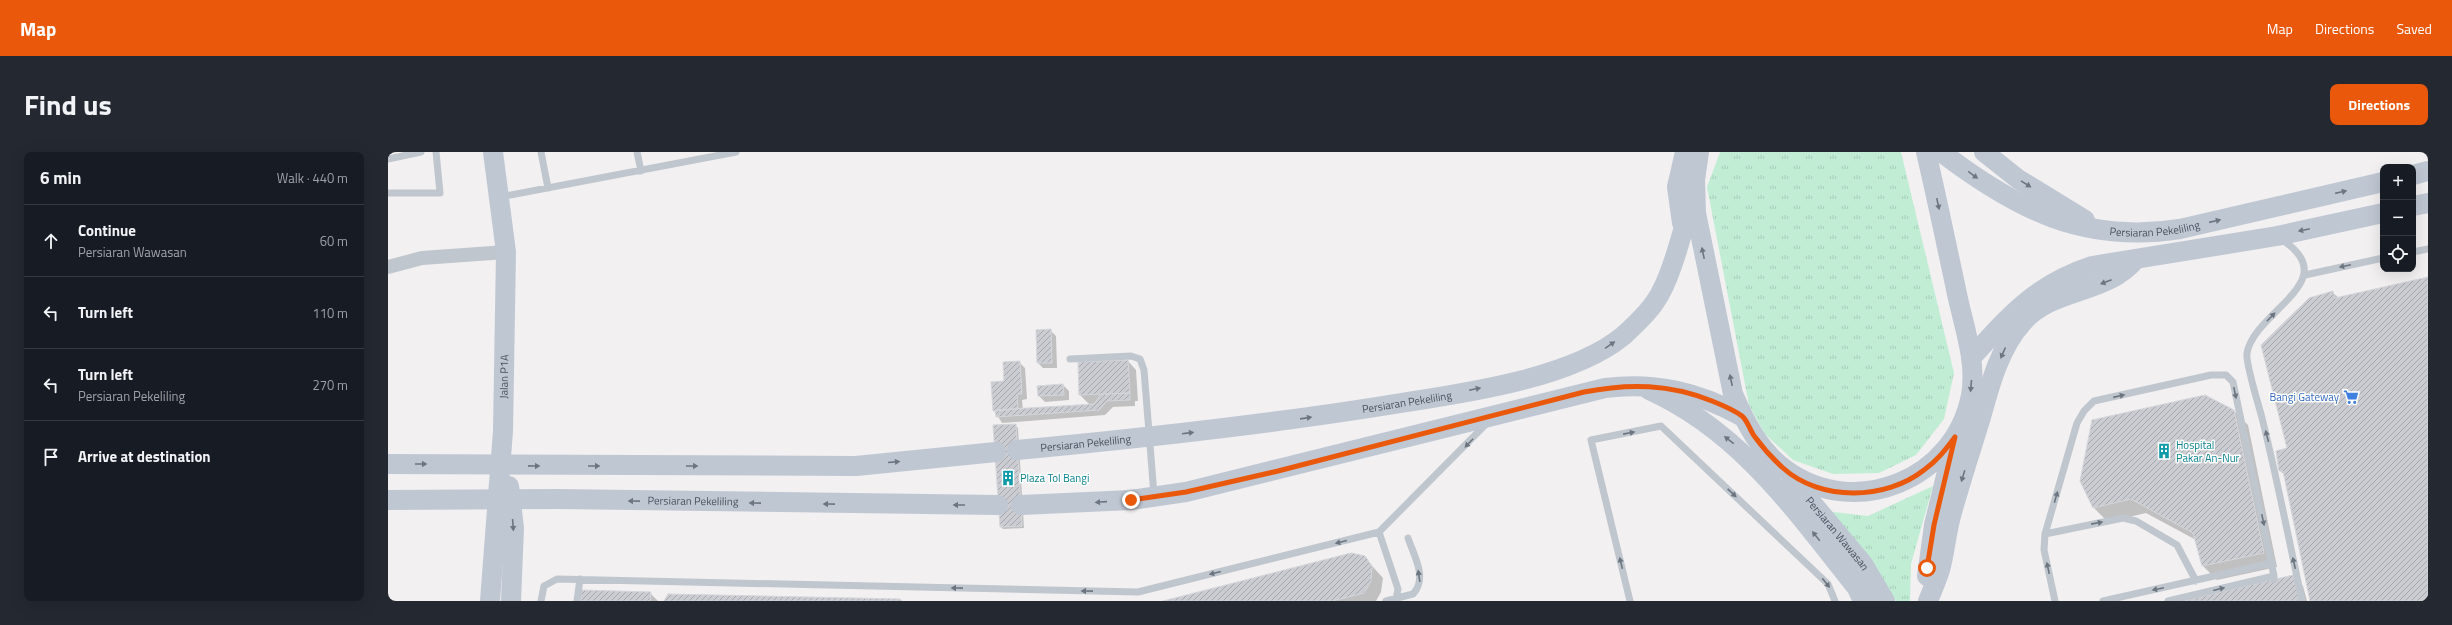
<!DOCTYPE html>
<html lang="en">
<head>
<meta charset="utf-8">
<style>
  body { margin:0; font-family:"Titillium Web",sans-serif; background:#242831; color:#f1f3f6 }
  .controls { position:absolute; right:12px; top:12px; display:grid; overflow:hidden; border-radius:8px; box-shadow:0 4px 16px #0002 }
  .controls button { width:36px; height:36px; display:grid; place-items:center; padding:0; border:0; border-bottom:1px solid #363941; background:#171b24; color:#f1f3f6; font:20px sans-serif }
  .stop { position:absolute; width:12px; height:12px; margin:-9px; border:3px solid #ea580c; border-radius:50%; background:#fff }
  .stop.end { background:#ea580c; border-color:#fff; box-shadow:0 1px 4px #0008 }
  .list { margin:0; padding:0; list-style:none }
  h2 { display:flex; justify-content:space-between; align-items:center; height:52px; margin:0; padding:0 16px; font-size:17px }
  h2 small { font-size:13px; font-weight:400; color:#9ea1a6 }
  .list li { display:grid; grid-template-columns:26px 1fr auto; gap:12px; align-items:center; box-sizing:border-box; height:72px; padding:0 16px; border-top:1px solid #363941 }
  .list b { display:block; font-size:15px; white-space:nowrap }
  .list p { margin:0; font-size:13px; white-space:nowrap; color:#9ea1a6 }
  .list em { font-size:13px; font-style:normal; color:#9ea1a6 }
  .icon { flex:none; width:22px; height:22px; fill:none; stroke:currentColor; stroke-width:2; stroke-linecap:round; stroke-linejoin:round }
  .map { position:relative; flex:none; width:2040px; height:449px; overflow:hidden; border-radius:8px }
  header { display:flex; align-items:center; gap:24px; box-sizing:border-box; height:56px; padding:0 20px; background:#ea580c; color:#fff }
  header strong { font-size:19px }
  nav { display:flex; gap:22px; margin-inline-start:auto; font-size:14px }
  .intro { display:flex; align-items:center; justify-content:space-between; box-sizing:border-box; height:96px; padding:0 24px }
  h1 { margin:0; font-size:28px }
  .button { padding:10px 18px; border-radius:8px; background:#ea580c; color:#fff; font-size:14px; font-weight:700 }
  main { display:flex; gap:24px; padding:0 24px }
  aside { flex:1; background:#171b24; border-radius:8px; box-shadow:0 4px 16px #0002 }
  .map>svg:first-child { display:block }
  .grass { fill:url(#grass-tufts) }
  .shadow { fill:#0003 }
  .building { fill:url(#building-hatch); stroke:#d4d6db }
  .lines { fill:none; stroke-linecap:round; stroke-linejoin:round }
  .lane { stroke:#bfc6ce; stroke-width:7 }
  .street { stroke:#bfc6ce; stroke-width:14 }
  .secondary { stroke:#bfc7d3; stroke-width:20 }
  .oneway { fill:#6c7580 }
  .oneway2 { fill:#6c757f }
  .route { stroke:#ea580c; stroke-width:5 }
  .labels { text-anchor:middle; stroke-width:3; stroke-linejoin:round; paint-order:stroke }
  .street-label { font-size:11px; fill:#49525d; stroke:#fff }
  .shop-label { font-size:11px; fill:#366cbe; stroke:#fff; text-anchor:end }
  .culture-label { font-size:11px; fill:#0d838f; stroke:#fff; text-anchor:start }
</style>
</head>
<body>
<header>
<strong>Map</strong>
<nav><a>Map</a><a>Directions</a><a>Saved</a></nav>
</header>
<div class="intro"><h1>Find us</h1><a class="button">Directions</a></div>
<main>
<aside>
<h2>6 min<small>Walk · 440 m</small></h2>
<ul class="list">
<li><svg class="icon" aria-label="ahead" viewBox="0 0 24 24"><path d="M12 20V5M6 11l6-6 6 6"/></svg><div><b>Continue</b><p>Persiaran Wawasan</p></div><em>60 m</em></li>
<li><svg class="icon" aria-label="left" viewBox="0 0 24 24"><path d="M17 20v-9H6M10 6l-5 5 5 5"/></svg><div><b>Turn left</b></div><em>110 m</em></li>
<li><svg class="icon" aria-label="left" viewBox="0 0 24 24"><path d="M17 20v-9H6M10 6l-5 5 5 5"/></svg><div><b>Turn left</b><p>Persiaran Pekeliling</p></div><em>270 m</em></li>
<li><svg class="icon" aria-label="arrive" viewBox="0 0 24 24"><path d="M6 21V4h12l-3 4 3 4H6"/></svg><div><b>Arrive at destination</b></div></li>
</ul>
</aside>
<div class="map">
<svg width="2040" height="449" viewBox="0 0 2040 449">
  <defs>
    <pattern id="grass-tufts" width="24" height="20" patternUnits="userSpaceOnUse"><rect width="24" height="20" fill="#c1edd5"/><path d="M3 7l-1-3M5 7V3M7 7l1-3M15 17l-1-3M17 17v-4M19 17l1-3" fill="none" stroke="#a7cdb9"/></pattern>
    <pattern id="building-hatch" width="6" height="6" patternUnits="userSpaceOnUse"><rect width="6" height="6" fill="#caccd2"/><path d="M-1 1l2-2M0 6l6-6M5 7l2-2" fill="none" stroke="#a6a8ae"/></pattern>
  </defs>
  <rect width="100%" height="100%" fill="#f2f0f0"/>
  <path class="grass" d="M1332 0H1513L1566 221 1556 267 1528 303 1491 321 1445 322 1405 308 1377 282 1361 253 1319 35Z
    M1545 334 1523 412 1522 449H1508L1492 425 1429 358 1480 364Z"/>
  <path class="shadow" d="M2040 126V449H1923L1898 324 1892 319 1945 141 1951 146Z
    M662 178 668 184 669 216H655L650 211Z
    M740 209 748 218 750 249H747V254L725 255 717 263 614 271 606 258 617 230 631 210 637 216 639 247 634 248 635 258 702 253 692 243 691 211Z
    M675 233 681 239V248L657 250 651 244 650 235Z
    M1845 258 1860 273 1889 415 1829 428 1815 414 1808 388 1758 361 1720 370 1706 356Z
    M627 273 630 276 636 376 615 377 613 375Z
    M976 405 995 426 993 440 988 449H777Z
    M1905 424 1915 434 1919 449H1798Z
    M262 441 270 449H194Z"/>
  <path class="building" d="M2040 125V449H1922L1895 319H1891L1888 299 1899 296 1873 193 1921 146 1945 139 1947 146Z
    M663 177 664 211H649L648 178Z
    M740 208 742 241 691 243 690 210Z
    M632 209 634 242H629L630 257 605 259 603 230 616 229 615 210Z
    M675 232 676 243 650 244 649 234Z
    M742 241V248L719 249 711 258 608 265 607 258 706 252 713 242Z
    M1817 243 1846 258 1876 401 1814 414 1805 381 1743 347 1705 356 1692 329 1704 268Z
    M628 272 634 374 612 375 605 273Z
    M963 401 977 404 984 414 983 429 976 441 944 449H775Z
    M1905 423 1911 449H1793L1816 444Z
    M193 438 263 440 262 449H193Z
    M280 442 512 447 514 449H276Z"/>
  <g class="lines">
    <path class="lane" d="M153 0 160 36
      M249 0 253 19
      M0 7 33 0
      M0 41H52L48 0
      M112 45 348 0
      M1893 87C1958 129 1867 158 1859 201 1857 210 1871 254 1874 266 1889 326 1901 388 1914 449
      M2025 100 2040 97
      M1917 123 1995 106
      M682 207 743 204 752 207 756 218 766 343
      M991 380 1010 437 1008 447
      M1657 382 1735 366 1748 369 1789 393 1808 429
      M153 449 156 434 169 427 750 440 991 380 1100 270
      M189 449 192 427
      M998 449 1025 442C1040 426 1026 404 1020 386
      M1242 449 1203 288 1273 274 1440 432 1447 449
      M1667 449 1656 398 1657 382 1689 271 1696 259 1706 249 1823 223H1838L1845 230 1886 424
      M1715 449 1884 411
      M1780 449 1886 424V427"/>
    <path class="street" d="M0 115 34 106 118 100"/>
    <g class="secondary">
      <path d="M1311 0 1307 28 1308 61 1345 242C1357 270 1372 300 1398 318 1467 368 1567 328 1583 243 1589 210 1576 175 1569 142 1559 95 1549 47 1538 0"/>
      <path id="s1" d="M1553 0C1628 57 1695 92 1792 77L1995 30"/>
      <path d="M1596 0 1630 27 1697 68"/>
      <path d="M2025 23 2040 19"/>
      <path d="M2025 54 2040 51"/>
      <path d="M1294 71 1289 35 1297 0"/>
      <path d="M1583 206C1622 163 1647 133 1704 114L1889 84 1995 61"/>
      <path d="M1261 238C1354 280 1408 360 1469 436L1475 449"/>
      <path id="s2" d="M629 298C757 286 885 272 1013 251 1078 241 1184 226 1235 184 1246 174 1259 162 1267 150 1284 126 1295 76 1304 47"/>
      <path d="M0 312 468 314 608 300"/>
      <path id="s3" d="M1404 327 1475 412 1497 449"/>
      <path d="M121 334 126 376 123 449"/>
      <path id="s4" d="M0 348 170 347 610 353"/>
      <path d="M633 353 743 348 798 340 1217 236C1268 230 1311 240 1355 265"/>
      <path d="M1539 424 1546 373 1566 291"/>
      <path id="s5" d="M102 449 115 279 118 100 105 0"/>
      <path d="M1540 449C1544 439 1549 428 1552 418 1557 400 1558 382 1563 364 1572 331 1583 298 1593 265 1602 233 1611 197 1634 171 1665 135 1717 144 1748 107"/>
    </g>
  </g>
  <defs><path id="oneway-solid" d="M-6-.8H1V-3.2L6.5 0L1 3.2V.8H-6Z"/></defs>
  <g class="oneway">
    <use href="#oneway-solid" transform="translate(1585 23) rotate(36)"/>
    <use href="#oneway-solid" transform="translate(1638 32) rotate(32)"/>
    <use href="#oneway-solid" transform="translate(1953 40) rotate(-13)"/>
    <use href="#oneway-solid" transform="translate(1550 52) rotate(78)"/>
    <use href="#oneway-solid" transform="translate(1827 69) rotate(-13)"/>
    <use href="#oneway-solid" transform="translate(1916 78) rotate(168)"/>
    <use href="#oneway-solid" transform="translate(1315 101) rotate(-102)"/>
    <use href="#oneway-solid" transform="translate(1718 130) rotate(159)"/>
    <use href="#oneway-solid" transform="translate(1222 193) rotate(-34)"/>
    <use href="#oneway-solid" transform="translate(1615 201) rotate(114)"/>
    <use href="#oneway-solid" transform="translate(1343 228) rotate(-102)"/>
    <use href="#oneway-solid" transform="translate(1583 234) rotate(95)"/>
    <use href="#oneway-solid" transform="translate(1087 237) rotate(-12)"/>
    <use href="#oneway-solid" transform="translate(918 266) rotate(-8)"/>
    <use href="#oneway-solid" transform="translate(800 281) rotate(-7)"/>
    <use href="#oneway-solid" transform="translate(1341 288) rotate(-142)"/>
    <use href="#oneway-solid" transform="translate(506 310) rotate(-5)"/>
    <use href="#oneway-solid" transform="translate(33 312)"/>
    <use href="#oneway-solid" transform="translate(146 314) rotate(1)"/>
    <use href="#oneway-solid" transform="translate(206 314)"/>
    <use href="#oneway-solid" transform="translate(304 314)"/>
    <use href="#oneway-solid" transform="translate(1575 324) rotate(107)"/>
    <use href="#oneway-solid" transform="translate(246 349) rotate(-179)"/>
    <use href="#oneway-solid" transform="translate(713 350) rotate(176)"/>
    <use href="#oneway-solid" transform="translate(367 351) rotate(-179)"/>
    <use href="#oneway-solid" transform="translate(441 352) rotate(-179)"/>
    <use href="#oneway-solid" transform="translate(571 353) rotate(180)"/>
    <use href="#oneway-solid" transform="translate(125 373) rotate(86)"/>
    <use href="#oneway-solid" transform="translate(1428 384) rotate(-129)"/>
  </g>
  <g class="oneway2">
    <use href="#oneway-solid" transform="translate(1957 114) rotate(168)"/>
    <use href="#oneway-solid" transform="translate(1883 165) rotate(-46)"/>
    <use href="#oneway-solid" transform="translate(1847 241) rotate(78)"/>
    <use href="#oneway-solid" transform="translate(1731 244) rotate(-13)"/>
    <use href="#oneway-solid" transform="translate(1241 281) rotate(-11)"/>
    <use href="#oneway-solid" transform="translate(1879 284) rotate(-104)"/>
    <use href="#oneway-solid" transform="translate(1081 291) rotate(134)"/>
    <use href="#oneway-solid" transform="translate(1344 341) rotate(43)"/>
    <use href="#oneway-solid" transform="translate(1668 345) rotate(-74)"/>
    <use href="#oneway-solid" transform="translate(1875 368) rotate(78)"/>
    <use href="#oneway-solid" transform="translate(1709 371) rotate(-11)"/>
    <use href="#oneway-solid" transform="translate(953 390) rotate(166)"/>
    <use href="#oneway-solid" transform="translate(1233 411) rotate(-104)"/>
    <use href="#oneway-solid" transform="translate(1906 411) rotate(-103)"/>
    <use href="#oneway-solid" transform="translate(1660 416) rotate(-102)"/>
    <use href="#oneway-solid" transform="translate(827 421) rotate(166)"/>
    <use href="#oneway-solid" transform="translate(1031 424) rotate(-99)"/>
    <use href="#oneway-solid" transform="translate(1438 431) rotate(52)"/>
    <use href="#oneway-solid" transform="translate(569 436) rotate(-179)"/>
    <use href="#oneway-solid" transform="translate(1770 437) rotate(168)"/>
    <use href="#oneway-solid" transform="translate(1831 437) rotate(-14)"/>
    <use href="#oneway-solid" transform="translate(699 439) rotate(-179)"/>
  </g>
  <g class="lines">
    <path class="route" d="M743 348 798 340 890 319 1196 240C1241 231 1282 232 1324 249 1334 253 1346 258 1354 264 1360 269 1362 279 1367 285 1375 296 1385 307 1395 316 1433 350 1498 348 1536 318 1549 309 1558 297 1567 285L1546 373 1539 416"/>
  </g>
  <defs>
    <g id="supermarket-bare" transform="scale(1.2)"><path d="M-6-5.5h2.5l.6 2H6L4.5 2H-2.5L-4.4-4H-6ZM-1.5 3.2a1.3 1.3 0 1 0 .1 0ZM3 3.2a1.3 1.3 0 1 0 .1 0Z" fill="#3f7fe0" stroke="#fff" stroke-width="2.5" paint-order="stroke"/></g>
    <g id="building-bare" transform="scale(1.2)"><path d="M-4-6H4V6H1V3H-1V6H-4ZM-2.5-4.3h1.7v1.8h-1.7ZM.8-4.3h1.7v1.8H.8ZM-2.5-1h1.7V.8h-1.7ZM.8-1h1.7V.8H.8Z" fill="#0f9aa8" stroke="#fff" stroke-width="2.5" paint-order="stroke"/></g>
  </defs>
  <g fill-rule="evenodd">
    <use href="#supermarket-bare" x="1963" y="245"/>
    <use href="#building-bare" x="1776" y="299"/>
    <use href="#building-bare" x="620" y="326"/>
  </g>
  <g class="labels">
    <g class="street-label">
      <text dy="4" stroke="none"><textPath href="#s1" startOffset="234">Persiaran Pekeliling</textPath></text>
      <text dy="4" stroke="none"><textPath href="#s5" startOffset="225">Jalan P1A</textPath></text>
      <text dy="4" stroke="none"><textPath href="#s2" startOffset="393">Persiaran Pekeliling</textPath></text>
      <text dy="4" stroke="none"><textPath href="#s2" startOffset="69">Persiaran Pekeliling</textPath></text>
      <text dy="4" stroke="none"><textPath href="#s4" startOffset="305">Persiaran Pekeliling</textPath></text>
      <text dy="4" stroke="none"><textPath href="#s3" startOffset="71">Persiaran Wawasan</textPath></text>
    </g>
    <g class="shop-label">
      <text x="1951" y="249">Bangi Gateway</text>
    </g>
    <g class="culture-label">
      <text x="1788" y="297">Hospital<tspan x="1788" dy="13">Pakar An-Nur</tspan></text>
      <text x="632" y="330">Plaza Tol Bangi</text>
    </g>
  </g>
</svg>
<div class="controls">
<button>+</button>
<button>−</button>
<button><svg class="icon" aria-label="locate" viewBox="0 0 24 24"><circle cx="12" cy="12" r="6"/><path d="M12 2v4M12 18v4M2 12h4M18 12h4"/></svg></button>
</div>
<div class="stop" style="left:1539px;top:416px"></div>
<div class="stop end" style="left:743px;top:348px"></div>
</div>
</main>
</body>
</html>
